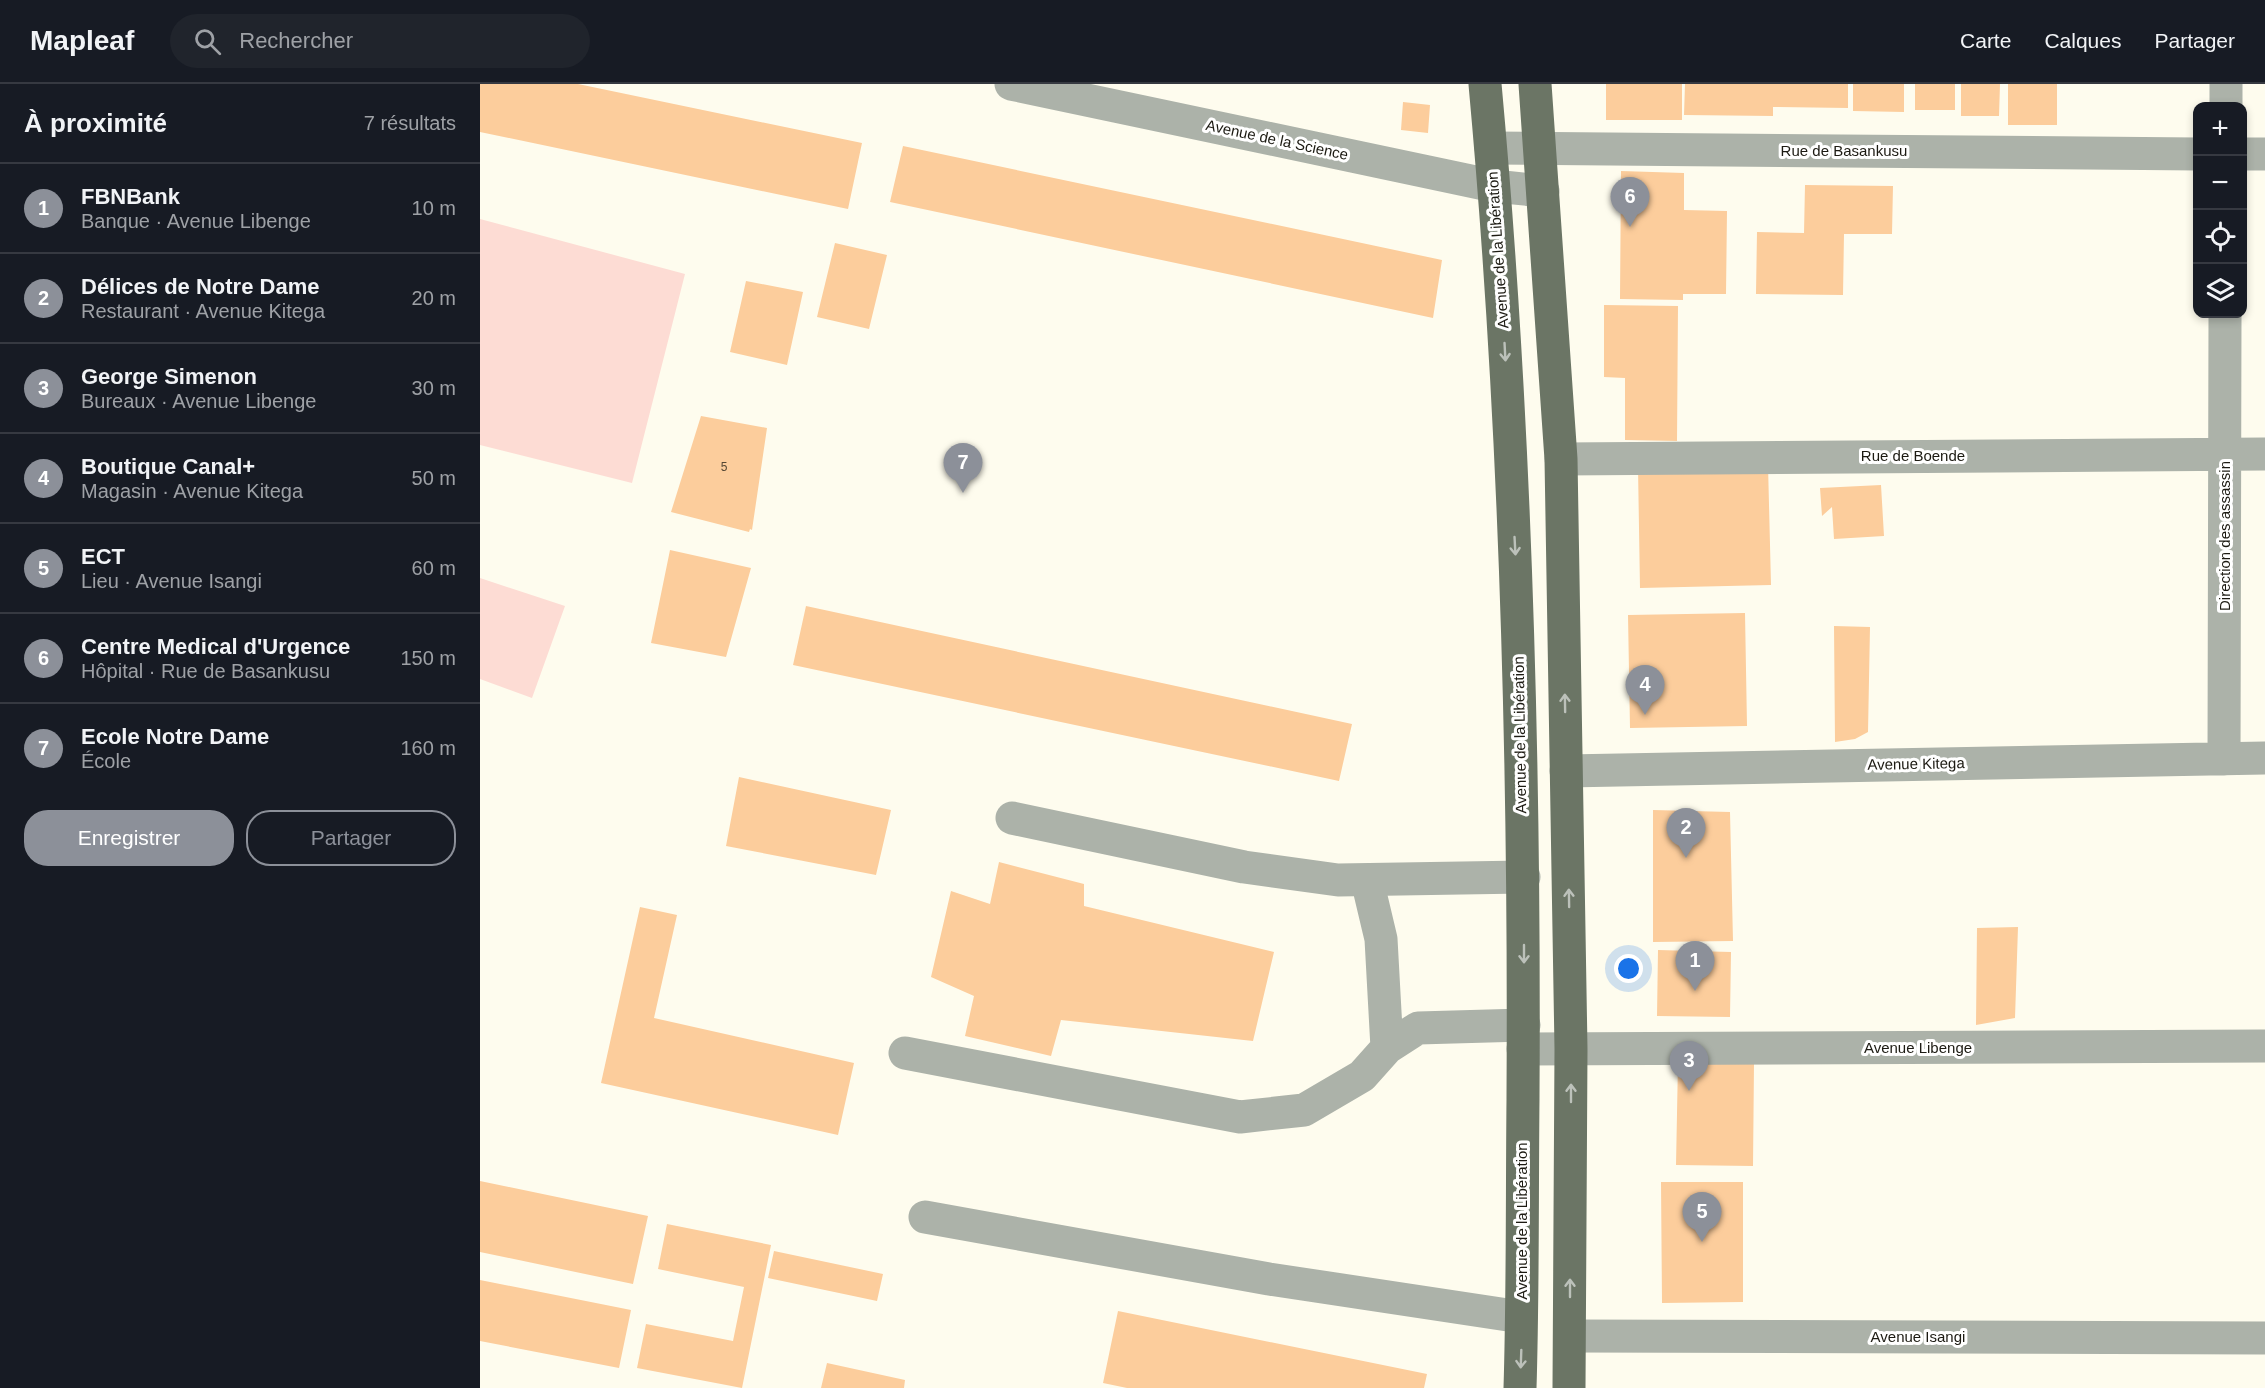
<!DOCTYPE html>
<html lang="fr">
<head>
<meta charset="utf-8">
<style>
  body { margin:0; font-family:Helvetica,sans-serif; background:#20242c; color:#f1f3f6 }
  .controls { position:absolute; right:18px; top:18px; display:grid; overflow:hidden; border-radius:12px; box-shadow:0 3px 9px #0003 }
  .controls button { width:54px; height:54px; display:grid; place-items:center; padding:0; border:0; border-bottom:2px solid #363941; background:#171b24; color:#f1f3f6; font:30px sans-serif }
  .you { position:absolute; left:1149px; top:885px; width:21px; height:21px; margin:-15px; border:4px solid #fff; border-radius:50%; background:#1a73e8; box-shadow:0 0 0 9px #1a73e833 }
  .badge { display:grid; place-items:center; width:39px; height:39px; border-radius:50%; background:#8c9099; color:#fff; font-size:20px; font-weight:700 }
  .pin { position:absolute; translate:-50% -50px; filter:drop-shadow(0 2px 3px #0008) }
  .pin::after { content:''; position:absolute; top:32px; width:21px; height:18px; background:inherit; clip-path:polygon(0 0,100% 0,50% 100%) }
  .list { margin:0; padding:0; list-style:none }
  h2 { display:flex; justify-content:space-between; align-items:center; height:78px; margin:0; padding:0 24px; font-size:26px }
  h2 small { font-size:20px; font-weight:400; color:#9ea1a6 }
  .list li { display:grid; grid-template-columns:39px 1fr auto; gap:18px; align-items:center; box-sizing:border-box; height:90px; padding:0 24px; border-top:2px solid #363941 }
  .list b { display:block; font-size:22px; white-space:nowrap }
  .list p { margin:0; font-size:20px; white-space:nowrap; color:#9ea1a6 }
  .list em { font-size:20px; font-style:normal; color:#9ea1a6 }
  .actions { display:flex; gap:12px; padding:18px 24px }
  .actions a { flex:1; padding:14px 0; border:2px solid #8c9099; border-radius:24px; text-align:center; font-size:21px; color:#8c9099 }
  .actions .main { background:#8c9099; color:#fff }
  .icon { flex:none; width:33px; height:33px; fill:none; stroke:currentColor; stroke-width:2; stroke-linecap:round; stroke-linejoin:round }
  .map { position:relative; flex:none; width:1785px; height:1304px; overflow:hidden }
  header { display:flex; align-items:center; gap:36px; box-sizing:border-box; height:84px; padding:0 30px; background:#171b24; border-bottom:2px solid #363941 }
  header strong { font-size:28px }
  nav { display:flex; gap:33px; margin-inline-start:auto; font-size:21px }
  .search { width:420px; height:54px; background:#20242c; display:flex; align-items:center; gap:15px; box-sizing:border-box; padding:0 21px; border-radius:33px; color:#9ea1a6; font-size:22px }
  main { display:flex }
  aside { flex:1; background:#171b24 }
  .map>svg:first-child { display:block }
  .green { fill:#fddcd4 }
  .building { fill:#fccd9c }
  .lines { fill:none; stroke-linecap:round; stroke-linejoin:round }
  .minor { stroke:#acb2a9; stroke-width:33 }
  .major { stroke:#6b7565; stroke-width:33 }
  .oneway { stroke:#bcc1ba }
  .labels { text-anchor:middle; stroke-width:6; stroke-linejoin:round; paint-order:stroke }
  .number-label { font-size:12px; fill:#544734 }
  .street-label { font-size:15px; fill:#1c1a12; stroke:#fff }
</style>
</head>
<body>
<header>
<strong>Mapleaf</strong>
<div class="search"><svg class="icon" aria-label="search" viewBox="0 0 24 24"><circle cx="10" cy="10" r="6"/><path d="M15 15l6 6"/></svg>Rechercher</div>
<nav><a>Carte</a><a>Calques</a><a>Partager</a></nav>
</header>
<main>
<aside>
<h2>À proximité<small>7 résultats</small></h2>
<ul class="list">
<li><span class="badge">1</span><div><b>FBNBank</b><p>Banque · Avenue Libenge</p></div><em>10 m</em></li>
<li><span class="badge">2</span><div><b>Délices de Notre Dame</b><p>Restaurant · Avenue Kitega</p></div><em>20 m</em></li>
<li><span class="badge">3</span><div><b>George Simenon</b><p>Bureaux · Avenue Libenge</p></div><em>30 m</em></li>
<li><span class="badge">4</span><div><b>Boutique Canal+</b><p>Magasin · Avenue Kitega</p></div><em>50 m</em></li>
<li><span class="badge">5</span><div><b>ECT</b><p>Lieu · Avenue Isangi</p></div><em>60 m</em></li>
<li><span class="badge">6</span><div><b>Centre Medical d'Urgence</b><p>Hôpital · Rue de Basankusu</p></div><em>150 m</em></li>
<li><span class="badge">7</span><div><b>Ecole Notre Dame</b><p>École</p></div><em>160 m</em></li>
</ul>
<div class="actions"><a class="main">Enregistrer</a><a>Partager</a></div>
</aside>
<div class="map">
<svg width="1785" height="1304" viewBox="0 0 1785 1304">
  <rect width="100%" height="100%" fill="#fefcee"/>
  <path class="green" d="M0 135 205 190 152 399 0 361Z
    M0 494 85 522 52 614 0 595Z"/>
  <path class="building" d="M0 0H98L382 59 368 125 0 48Z
    M1126 0H1202V36H1126Z
    M1205 0H1368V24L1293 23V32L1204 31Z
    M1373 0H1424V28L1373 27Z
    M1435 0H1475V26H1435Z
    M1481 0H1520L1519 32H1481Z
    M1528 0H1577V41H1528Z
    M923 18 950 21 948 49 921 46Z
    M423 62 962 176 953 234 410 118Z
    M1141 87 1204 89V126L1247 127 1246 210H1203V216L1140 215Z
    M1325 101 1413 102 1412 150H1364L1363 211 1276 210 1277 148 1324 149Z
    M355 159 407 171 389 245 337 233Z
    M266 197 323 208 307 281 250 268Z
    M1124 221 1198 222 1197 357 1145 356V294L1124 293Z
    M221 332 287 344 272 446 270 445 269 448 191 428Z
    M1288 380 1291 501 1160 504 1158 383Z
    M1401 401 1404 452 1354 455 1352 423 1342 432 1340 404Z
    M190 466 271 484 246 573 171 559Z
    M326 522 872 640 859 697 313 581Z
    M1265 529 1267 642 1150 644 1148 531Z
    M1354 542 1390 543 1388 648 1375 655 1355 658Z
    M259 693 411 726 396 791 246 762Z
    M1173 726 1250 728 1253 857 1173 858Z
    M519 778 604 800V822L794 868 773 957 581 936 571 972 485 952 494 912 451 893 471 807 510 820Z
    M160 823 197 831 174 934 374 979 358 1051 121 999Z
    M1538 843 1535 934 1496 941 1497 844Z
    M1178 866 1251 868 1250 933 1177 932Z
    M1198 978 1274 979 1273 1082 1196 1081Z
    M0 1097 168 1132 153 1200 0 1168Z
    M1181 1098H1263V1218L1182 1219Z
    M187 1140 291 1161 262 1304 157 1284 166 1240 253 1257 264 1203 178 1185Z
    M294 1167 403 1190 397 1217 288 1194Z
    M0 1196 151 1226 139 1284 0 1257Z
    M638 1227 947 1290 944 1304H647L623 1299Z
    M347 1279 425 1296 424 1304H341Z"/>
  <g class="lines">
    <path class="minor" d="M531 0 1014 102 1063 107
      M1746 22V0
      M1011 64 1718 70
      M1762 70H1785
      M1081 375 1785 370
      M1744 675 1745 230
      M1086 687 1785 674
      M532 734 764 783 858 796 1044 793
      M887 796 901 855 907 964
      M1043 965 1785 962
      M425 969 760 1033 824 1026 882 992 907 964 938 944 1044 941
      M445 1133 789 1195 1041 1233
      M1090 1252 1785 1254"/>
    <path class="major" d="M1005 0C1036 337 1045 677 1043 1015 1042 1112 1043 1208 1040 1304
      M1055 0 1081 375 1091 965 1089 1304"/>
  </g>
  <defs><path id="oneway-shaft" d="M-6 0H5M1.5-3L5.5 0L1.5 3" fill="none" stroke-width="1.6" stroke-linecap="round" stroke-linejoin="round" transform="scale(1.5)"/></defs>
  <g class="oneway">
    <use href="#oneway-shaft" transform="translate(1025 268) rotate(87)"/>
    <use href="#oneway-shaft" transform="translate(1035 462) rotate(87)"/>
    <use href="#oneway-shaft" transform="translate(1085 619) rotate(-91)"/>
    <use href="#oneway-shaft" transform="translate(1089 814) rotate(-91)"/>
    <use href="#oneway-shaft" transform="translate(1044 870) rotate(90)"/>
    <use href="#oneway-shaft" transform="translate(1091 1009) rotate(-90)"/>
    <use href="#oneway-shaft" transform="translate(1090 1204) rotate(-90)"/>
    <use href="#oneway-shaft" transform="translate(1041 1275) rotate(92)"/>
  </g>
  <g class="labels">
    <g class="number-label">
      <text x="244" y="387">5</text>
    </g>
    <g class="street-label">
      <text transform="translate(797 56) rotate(12)" y="5">Avenue de la Science</text>
      <text x="1364" y="72">Rue de Basankusu</text>
      <text transform="translate(1018 166) rotate(-94)" y="5">Avenue de la Libération</text>
      <text x="1433" y="377">Rue de Boende</text>
      <text transform="translate(1745 452) rotate(-90)" y="5">Direction des assassin</text>
      <text transform="translate(1040 651) rotate(-91)" y="5">Avenue de la Libération</text>
      <text transform="translate(1436 680) rotate(-1)" y="5">Avenue Kitega</text>
      <text x="1438" y="969">Avenue Libenge</text>
      <text transform="translate(1042 1137) rotate(-90)" y="5">Avenue de la Libération</text>
      <text x="1438" y="1258">Avenue Isangi</text>
    </g>
  </g>
</svg>
<div class="controls">
<button>+</button>
<button>−</button>
<button><svg class="icon" aria-label="locate" viewBox="0 0 24 24"><circle cx="12" cy="12" r="6"/><path d="M12 2v4M12 18v4M2 12h4M18 12h4"/></svg></button>
<button><svg class="icon" aria-label="layers" viewBox="0 0 24 24"><path d="M12 4l9 5-9 5-9-5zM3 14l9 5 9-5"/></svg></button>
</div>
<div class="you"></div>
<div class="pin badge" style="left:1215px;top:907px">1</div>
<div class="pin badge" style="left:1206px;top:774px">2</div>
<div class="pin badge" style="left:1209px;top:1007px">3</div>
<div class="pin badge" style="left:1165px;top:631px">4</div>
<div class="pin badge" style="left:1222px;top:1158px">5</div>
<div class="pin badge" style="left:1150px;top:143px">6</div>
<div class="pin badge" style="left:483px;top:409px">7</div>
</div>
</main>
</body>
</html>
